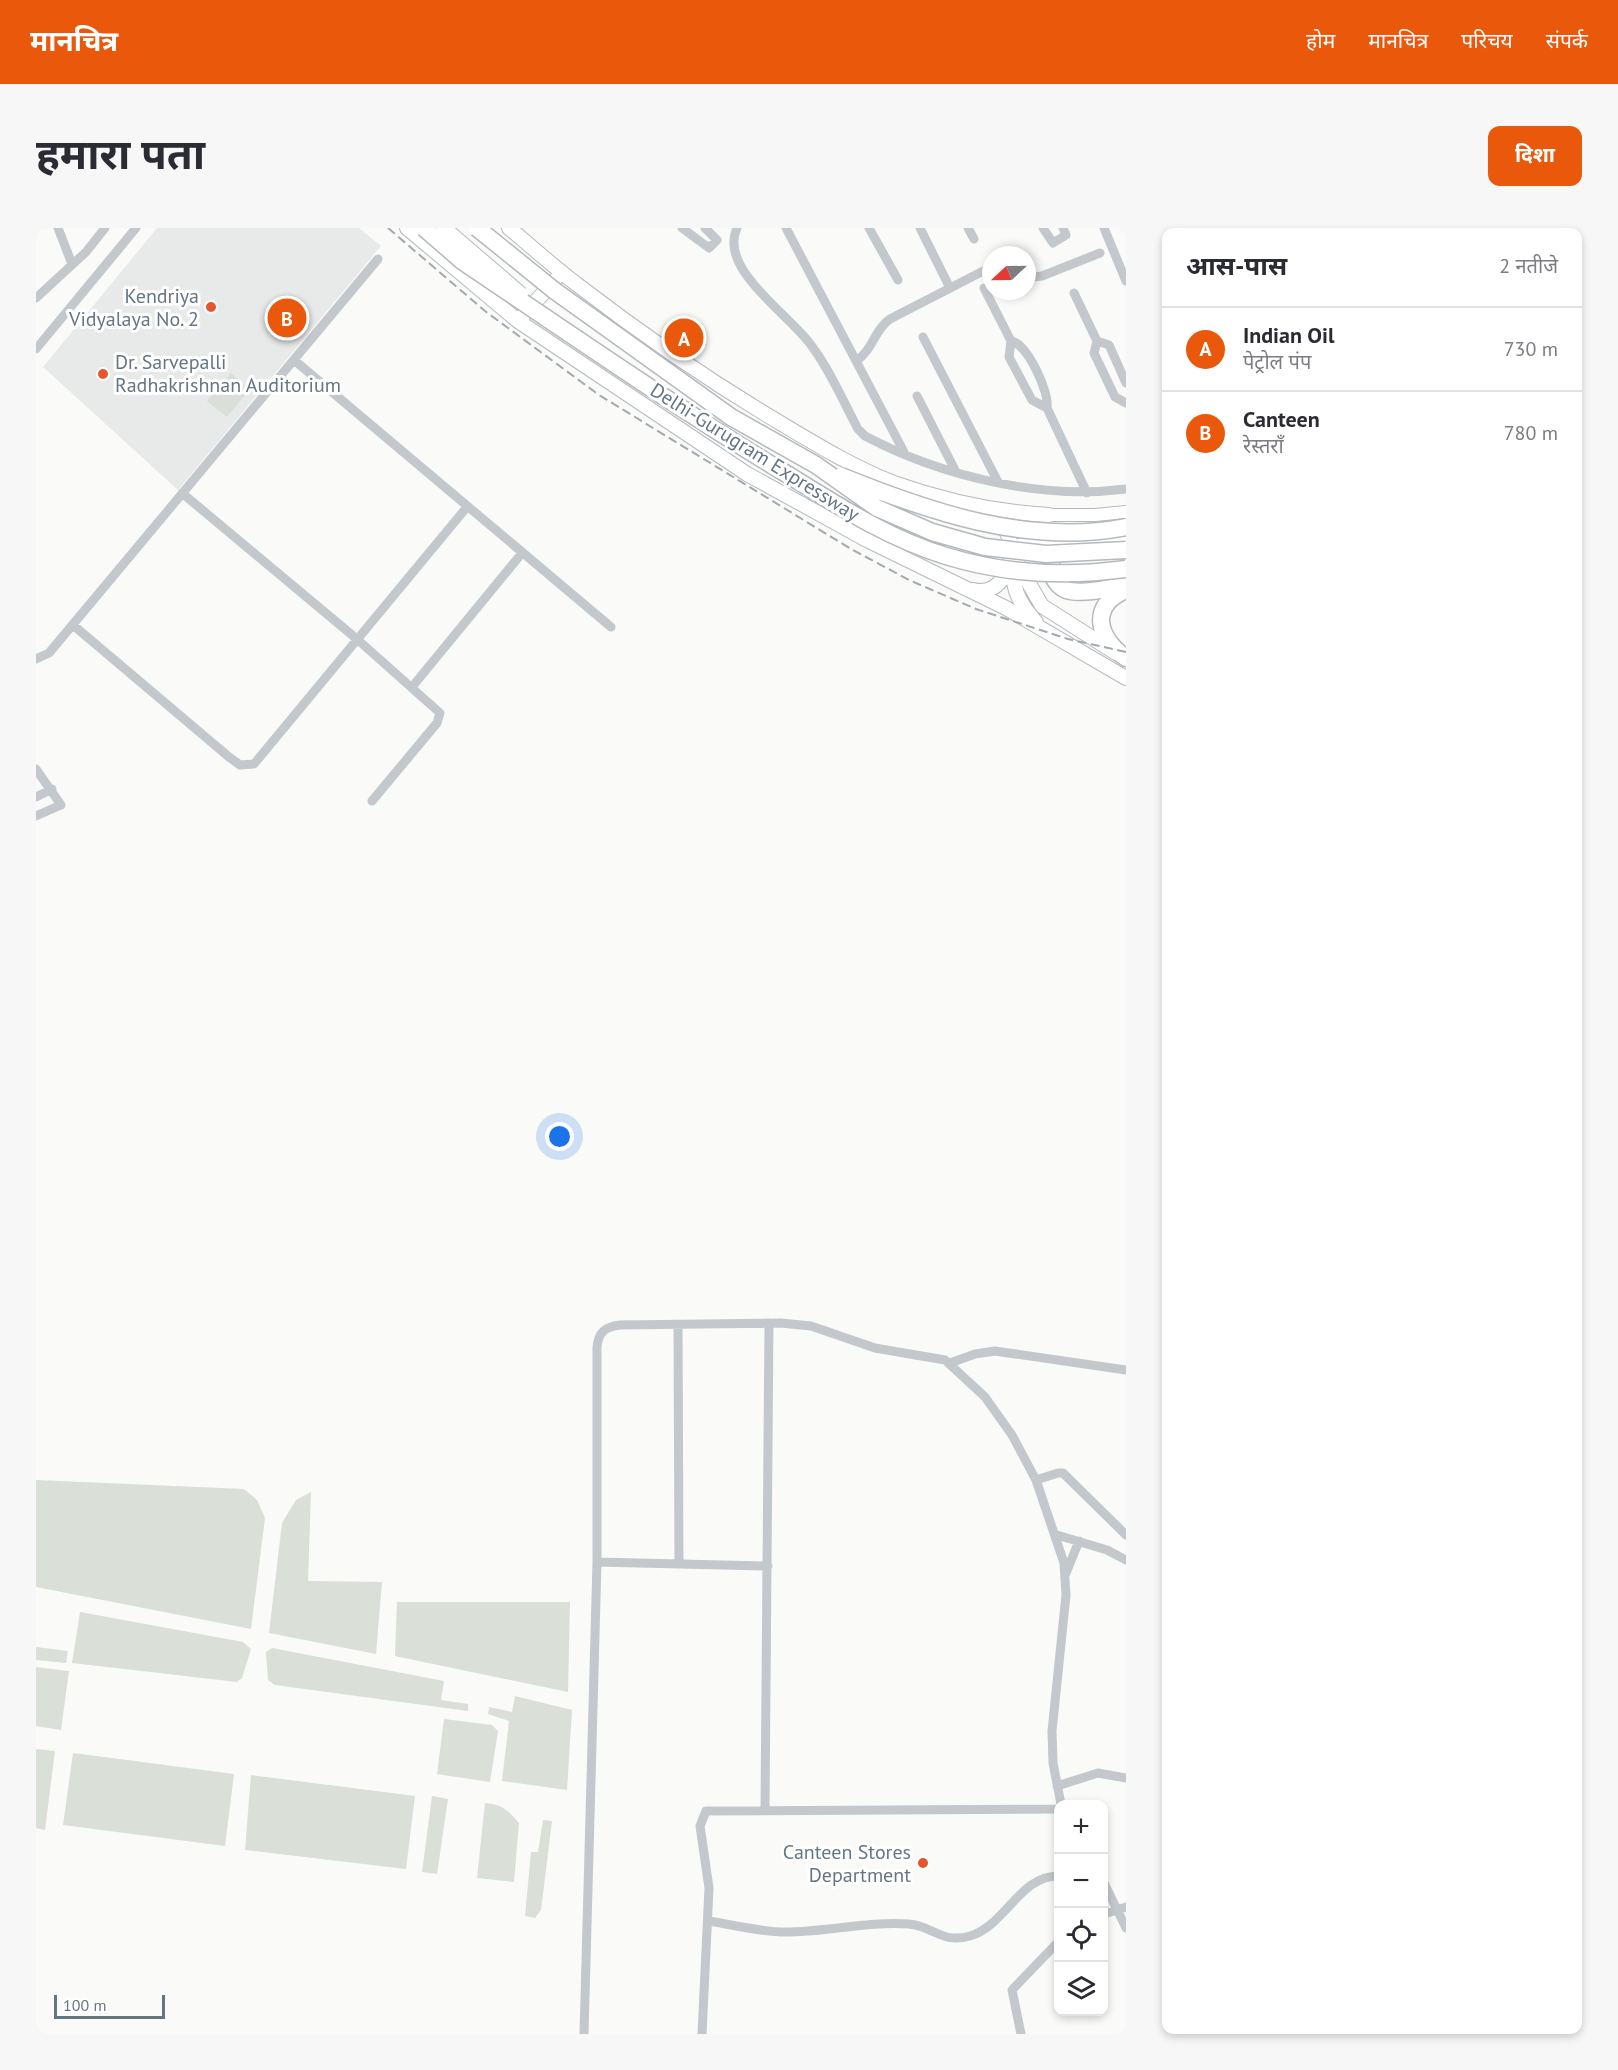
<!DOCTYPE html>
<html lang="hi">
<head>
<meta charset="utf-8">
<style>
  body { margin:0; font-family:"PT Sans","Noto Sans Devanagari",sans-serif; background:#f7f7f7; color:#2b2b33 }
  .controls { position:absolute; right:18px; bottom:18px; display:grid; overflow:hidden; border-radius:12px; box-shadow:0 3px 9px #0003 }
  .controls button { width:54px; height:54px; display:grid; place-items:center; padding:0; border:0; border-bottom:2px solid #e1e1e2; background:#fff; color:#2b2b33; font:30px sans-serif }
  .compass { position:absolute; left:946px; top:18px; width:54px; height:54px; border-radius:50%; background:#fff; box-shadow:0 3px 9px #0003; rotate:248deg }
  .scale { position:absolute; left:18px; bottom:15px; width:111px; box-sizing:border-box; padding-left:6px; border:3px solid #657683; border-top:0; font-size:16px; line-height:21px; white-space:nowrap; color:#657683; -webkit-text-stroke:4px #fff; paint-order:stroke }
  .you { position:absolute; left:524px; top:909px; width:21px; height:21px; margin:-15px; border:4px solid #fff; border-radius:50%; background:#1a73e8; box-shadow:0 0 0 9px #1a73e833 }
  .badge { display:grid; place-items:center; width:39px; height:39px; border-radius:50%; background:#ea580c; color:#fff; font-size:20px; font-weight:700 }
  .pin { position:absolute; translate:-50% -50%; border:3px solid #fff; box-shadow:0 2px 6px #0006 }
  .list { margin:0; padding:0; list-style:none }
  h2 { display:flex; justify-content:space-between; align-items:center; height:78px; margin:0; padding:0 24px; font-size:26px }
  h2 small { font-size:20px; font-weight:400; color:#7c7c81 }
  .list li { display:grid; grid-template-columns:39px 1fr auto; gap:18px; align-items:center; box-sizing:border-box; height:84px; padding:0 24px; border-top:2px solid #e1e1e2 }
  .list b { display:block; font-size:22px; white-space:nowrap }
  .list p { margin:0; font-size:20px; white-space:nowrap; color:#7c7c81 }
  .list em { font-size:20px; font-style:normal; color:#7c7c81 }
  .icon { flex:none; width:33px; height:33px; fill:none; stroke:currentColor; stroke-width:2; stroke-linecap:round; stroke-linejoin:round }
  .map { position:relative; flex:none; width:1090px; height:1806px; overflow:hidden; border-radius:12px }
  header { display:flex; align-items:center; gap:36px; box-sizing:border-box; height:84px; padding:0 30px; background:#ea580c; color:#fff }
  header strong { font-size:28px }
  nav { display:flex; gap:33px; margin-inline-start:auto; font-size:21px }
  .intro { display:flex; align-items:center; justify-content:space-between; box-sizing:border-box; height:144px; padding:0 36px }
  h1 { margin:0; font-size:42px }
  .button { padding:15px 27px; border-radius:12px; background:#ea580c; color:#fff; font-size:21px; font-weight:700 }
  main { display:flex; gap:36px; padding:0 36px }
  aside { flex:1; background:#fff; border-radius:12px; box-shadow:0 3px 9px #0003 }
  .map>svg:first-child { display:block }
  .built { fill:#e8e9e9 }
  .green { fill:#dadfd7 }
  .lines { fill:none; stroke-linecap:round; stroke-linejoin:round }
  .secondary-casing { stroke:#b3babf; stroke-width:14 }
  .primary-casing { stroke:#b5babe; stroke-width:16 }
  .motorway-casing { stroke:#b4b9bd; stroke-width:19 }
  .minor { stroke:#c3c8cc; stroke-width:9 }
  .secondary { stroke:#fff; stroke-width:12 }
  .primary { stroke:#fff; stroke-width:14 }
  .motorway { stroke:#fff; stroke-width:16 }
  .rail { stroke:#a2aab0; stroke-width:2; stroke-dasharray:9 4.5; stroke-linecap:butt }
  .primary-bridge-casing { stroke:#b5babe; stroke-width:16; stroke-linecap:butt }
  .motorway-bridge-casing { stroke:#b4b9bd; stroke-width:19; stroke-linecap:butt }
  .primary-bridge { stroke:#fff; stroke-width:14 }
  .motorway-bridge { stroke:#fff; stroke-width:16 }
  .poi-dot { fill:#e4572e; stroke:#fff; stroke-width:2 }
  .labels { text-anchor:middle; stroke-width:6; stroke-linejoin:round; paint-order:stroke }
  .poi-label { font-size:20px; fill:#657683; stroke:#fff; text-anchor:end }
  .street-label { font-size:20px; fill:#657683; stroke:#fff }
</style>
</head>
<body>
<header>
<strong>मानचित्र</strong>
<nav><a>होम</a><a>मानचित्र</a><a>परिचय</a><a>संपर्क</a></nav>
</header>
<div class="intro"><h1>हमारा पता</h1><a class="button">दिशा</a></div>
<main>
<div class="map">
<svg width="1090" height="1806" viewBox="0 0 1090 1806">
  <rect width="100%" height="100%" fill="#fafaf8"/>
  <path class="built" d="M121 0H323L345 18 142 262 7 139Z"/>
  <path class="green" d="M195 145 213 162 191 189 171 173Z
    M0 1252 208 1261 221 1272 229 1290 215 1401 0 1359Z
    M275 1264 272 1353 346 1354 340 1426 233 1405 246 1295 260 1272Z
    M361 1374H534L532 1464 359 1428Z
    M44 1384 207 1414 215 1421 206 1450 201 1454 36 1435Z
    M0 1419 32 1423 30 1435 0 1432Z
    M236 1420 408 1453 405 1472 432 1476V1483L239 1457 232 1452 230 1424Z
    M0 1439 33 1443 25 1502 0 1498Z
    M479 1468 536 1482 531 1562 466 1553 473 1493 452 1486 453 1479 476 1484Z
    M408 1491 456 1497 462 1503 454 1554 401 1546Z
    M0 1521 19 1523 9 1602 0 1600Z
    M37 1525 198 1546 189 1618 27 1597Z
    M215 1547 379 1568 370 1641 209 1622Z
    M396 1568 412 1571 401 1646 386 1644Z
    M449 1575C466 1576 473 1583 483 1595L478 1654 441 1650Z
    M507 1592 516 1593 505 1682 499 1690 489 1688 495 1624H502Z"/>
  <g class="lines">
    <g class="secondary-casing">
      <path id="secondary" d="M1013 287H1059L1090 284"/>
    </g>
    <g class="primary-casing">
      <path id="primary" d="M371 0 482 93 711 246 831 312 970 380 1090 450
        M473 0C496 19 519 40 543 58 608 108 675 154 746 196 781 217 819 240 858 255 909 273 959 284 1013 287
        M482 93 519 52
        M980 333 1006 378 1080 425
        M980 333C972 356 985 378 1000 394
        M937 362C962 369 978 340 975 318 974 308 969 300 963 292"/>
    </g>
    <g class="motorway-casing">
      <path id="motorway" d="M1042 312C1035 314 1026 316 1021 322 1009 335 1016 359 1034 363 1051 366 1073 360 1090 357
        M986 318 1090 308
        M1090 362C1052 378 1062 411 1090 430"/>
    </g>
    <path class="minor" d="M22 0 36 36
      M646 0 673 20 681 12 669 0
      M701 0C682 41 753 86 775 117 794 142 807 173 822 201L829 208C905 248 1004 272 1090 261
      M750 0 868 224
      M833 0 862 52
      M884 0 914 60
      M932 0 938 11
      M1007 0 1017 15 1030 7 1027 0
      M1068 0 1090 53
      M991 45 997 49 1006 48 1064 25
      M948 60 975 113 973 129 996 172 1011 180
      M1038 65 1061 113 1058 125 1079 169 1090 175
      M0 70 50 24 69 0
      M887 109 962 254
      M975 113C991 115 1014 165 1011 180L1051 265
      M1061 113 1073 117 1090 155
      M0 121 100 0
      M258 132 575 399
      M820 133C837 122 838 102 854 91L955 39
      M881 168 920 244
      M146 265 322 412 404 485 401 495 336 573
      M37 397 193 529 204 537 218 536 431 279
      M0 431 13 425 342 31
      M376 459 486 325
      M0 541 25 577 0 588
      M0 569 16 561
      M642 1097 643 1336
      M914 1135 939 1126 959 1123 1090 1142
      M1000 1252 1022 1245H1027L1090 1307
      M1021 1307 1071 1322 1090 1332
      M561 1334 732 1338
      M1030 1345 1043 1313
      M1021 1558 1062 1545 1090 1550
      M729 1582 733 1095
      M1068 1655 1090 1700
      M1068 1686 1090 1679
      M673 1693C698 1697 724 1704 749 1704 791 1704 832 1693 873 1696 897 1698 905 1716 934 1708 969 1698 984 1647 1023 1648
      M548 1806 561 1334V1120C562 1104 569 1099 584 1097L745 1095 775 1098 839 1120 909 1132 949 1169 976 1207 1000 1252 1028 1335 1030 1367 1016 1503 1017 1535 1025 1576
      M666 1806 673 1660 664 1598 670 1583 1023 1581
      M985 1806 976 1762 1023 1713"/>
    <use href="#secondary" class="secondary"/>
    <use href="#primary" class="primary"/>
    <use href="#motorway" class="motorway"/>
    <path class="rail" d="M352 0 449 83 563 167 815 321 873 352 940 381 1032 411 1090 424"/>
    <g class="primary-bridge-casing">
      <path id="primary-bridge" d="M408 0 485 66"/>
    </g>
    <g class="motorway-bridge-casing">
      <path id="motorway-bridge" d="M388 0 426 33C533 105 639 179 749 245 801 277 851 310 910 328 968 346 1030 349 1090 341
        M441 0 519 63 695 189 780 237 841 280 896 304 949 319 1010 326 1090 322
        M805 248C894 284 992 318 1090 299"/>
    </g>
    <use href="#primary-bridge" class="primary-bridge"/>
    <use href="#motorway-bridge" class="motorway-bridge"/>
  </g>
  <g class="poi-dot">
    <circle cx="175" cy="79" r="6"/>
    <circle cx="67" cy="146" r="6"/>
    <circle cx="887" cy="1635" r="6"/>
  </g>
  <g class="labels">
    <g class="poi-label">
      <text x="163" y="75">Kendriya<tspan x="163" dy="23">Vidyalaya No. 2</tspan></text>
      <text x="79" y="141" text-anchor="start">Dr. Sarvepalli<tspan x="79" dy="23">Radhakrishnan Auditorium</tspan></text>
      <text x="875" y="1631">Canteen Stores<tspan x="875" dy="23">Department</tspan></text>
    </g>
    <g class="street-label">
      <text transform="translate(719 224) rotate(32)" y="7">Delhi-Gurugram Expressway</text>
    </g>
  </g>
</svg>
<div class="controls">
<button>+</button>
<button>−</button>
<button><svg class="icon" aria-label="locate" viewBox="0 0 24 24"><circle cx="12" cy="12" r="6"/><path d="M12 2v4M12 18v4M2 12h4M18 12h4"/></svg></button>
<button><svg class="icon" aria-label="layers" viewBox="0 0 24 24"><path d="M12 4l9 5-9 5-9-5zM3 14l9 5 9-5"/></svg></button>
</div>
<svg class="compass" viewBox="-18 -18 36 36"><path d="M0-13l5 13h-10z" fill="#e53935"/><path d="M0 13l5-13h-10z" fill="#7c7c81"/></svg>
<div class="scale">100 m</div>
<div class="you"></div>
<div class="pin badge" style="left:648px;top:110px">A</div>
<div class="pin badge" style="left:251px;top:90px">B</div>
</div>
<aside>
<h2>आस-पास<small>2 नतीजे</small></h2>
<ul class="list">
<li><span class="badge">A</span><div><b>Indian Oil</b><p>पेट्रोल पंप</p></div><em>730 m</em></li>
<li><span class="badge">B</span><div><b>Canteen</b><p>रेस्तराँ</p></div><em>780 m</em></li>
</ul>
</aside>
</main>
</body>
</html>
